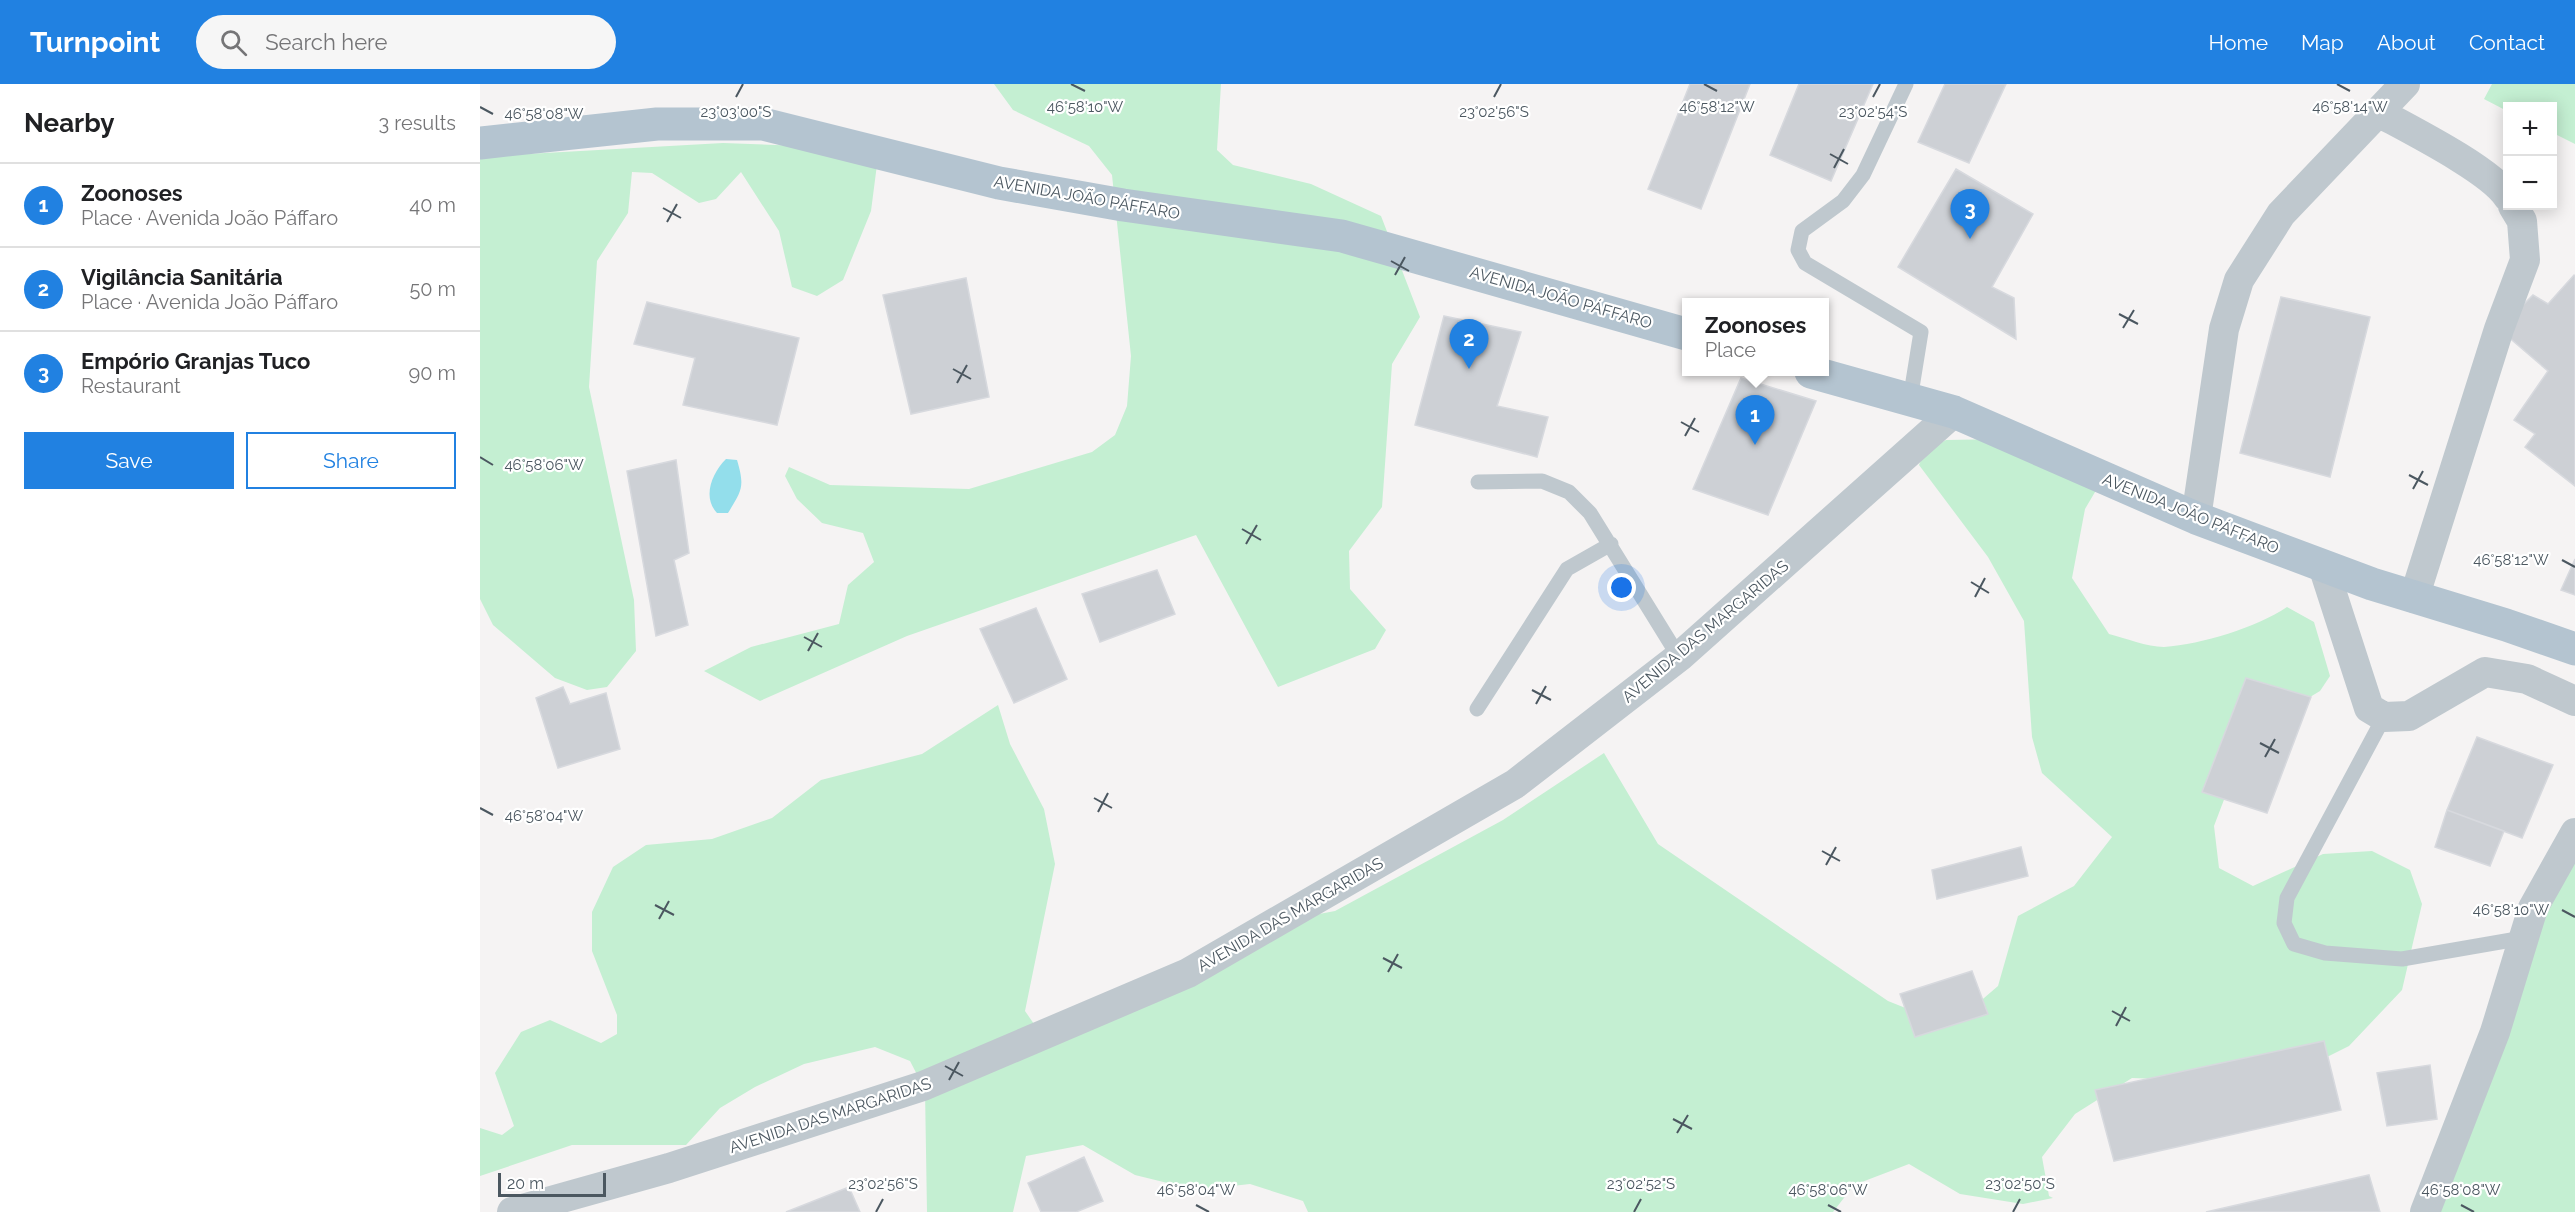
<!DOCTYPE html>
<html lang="en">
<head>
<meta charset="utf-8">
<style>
  body { margin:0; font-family:Raleway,sans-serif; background:#f6f6f6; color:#202124 }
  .controls { position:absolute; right:18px; top:18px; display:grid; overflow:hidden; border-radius:0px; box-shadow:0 3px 15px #0003 }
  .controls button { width:54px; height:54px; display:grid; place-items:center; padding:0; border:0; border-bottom:2px solid #e0e0e0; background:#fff; color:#202124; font:30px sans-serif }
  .scale { position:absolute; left:18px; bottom:15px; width:108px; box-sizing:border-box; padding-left:6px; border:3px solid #4b5760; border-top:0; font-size:16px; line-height:21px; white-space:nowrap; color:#4b5760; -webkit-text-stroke:4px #fff; paint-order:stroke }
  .you { position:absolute; left:1142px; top:504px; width:21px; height:21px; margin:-15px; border:4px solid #fff; border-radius:50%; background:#1a73e8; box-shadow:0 0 0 9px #1a73e833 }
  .badge { display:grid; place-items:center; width:39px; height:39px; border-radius:50%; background:#2181e1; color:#fff; font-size:20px; font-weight:700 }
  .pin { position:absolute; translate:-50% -50px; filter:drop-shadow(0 2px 3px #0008) }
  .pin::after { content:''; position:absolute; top:32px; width:21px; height:18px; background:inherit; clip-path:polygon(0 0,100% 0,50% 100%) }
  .popup { position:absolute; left:1202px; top:214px; width:147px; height:78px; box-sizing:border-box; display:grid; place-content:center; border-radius:0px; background:#fff; filter:drop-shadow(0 2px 4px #0005); font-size:20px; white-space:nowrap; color:#757577 }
  .popup b { font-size:22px; color:#202124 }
  .popup::after { content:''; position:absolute; left:50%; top:100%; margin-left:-12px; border:12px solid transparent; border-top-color:#fff }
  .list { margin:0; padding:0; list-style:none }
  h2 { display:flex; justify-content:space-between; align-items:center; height:78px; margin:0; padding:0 24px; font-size:26px }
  h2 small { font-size:20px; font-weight:400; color:#757577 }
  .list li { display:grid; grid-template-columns:39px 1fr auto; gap:18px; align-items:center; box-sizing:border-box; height:84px; padding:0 24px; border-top:2px solid #e0e0e0 }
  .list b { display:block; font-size:22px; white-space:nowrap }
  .list p { margin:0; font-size:20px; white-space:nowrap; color:#757577 }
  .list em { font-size:20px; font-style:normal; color:#757577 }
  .actions { display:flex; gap:12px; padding:18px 24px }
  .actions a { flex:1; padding:14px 0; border:2px solid #2181e1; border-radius:0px; text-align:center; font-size:21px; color:#2181e1 }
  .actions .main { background:#2181e1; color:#fff }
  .icon { flex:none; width:33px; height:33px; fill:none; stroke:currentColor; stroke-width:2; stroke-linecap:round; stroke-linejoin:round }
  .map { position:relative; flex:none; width:2095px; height:1128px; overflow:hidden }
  header { display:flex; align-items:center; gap:36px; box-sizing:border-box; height:84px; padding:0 30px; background:#2181e1; color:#fff }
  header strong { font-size:28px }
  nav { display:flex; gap:33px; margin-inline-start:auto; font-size:21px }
  .search { width:420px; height:54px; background:#f6f6f6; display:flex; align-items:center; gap:15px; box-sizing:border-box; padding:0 21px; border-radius:33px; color:#757577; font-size:22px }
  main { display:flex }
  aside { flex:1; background:#fff }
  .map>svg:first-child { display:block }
  .green { fill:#c4efd2 }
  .water { fill:#93deeb }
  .building { fill:#cdd0d5; stroke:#d7d9de; stroke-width:1.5 }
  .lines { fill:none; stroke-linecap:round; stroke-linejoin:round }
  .service { stroke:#bfc8ce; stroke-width:15 }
  .minor { stroke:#bfc8ce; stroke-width:30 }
  .primary { stroke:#b4c4d0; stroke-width:33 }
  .ticks { fill:none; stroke:#4b5760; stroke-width:2 }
  .labels { text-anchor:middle; stroke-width:4.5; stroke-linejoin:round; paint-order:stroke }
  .street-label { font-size:16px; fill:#4b5760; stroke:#fff }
  .ticks-label { font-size:15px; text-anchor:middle; fill:#4b5760; stroke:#fff; stroke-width:4.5; stroke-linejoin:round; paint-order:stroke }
</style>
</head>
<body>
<header>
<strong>Turnpoint</strong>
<div class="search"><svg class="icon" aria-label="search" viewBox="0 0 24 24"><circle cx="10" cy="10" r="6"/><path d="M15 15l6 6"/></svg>Search here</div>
<nav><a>Home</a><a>Map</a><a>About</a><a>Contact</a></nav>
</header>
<main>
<aside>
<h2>Nearby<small>3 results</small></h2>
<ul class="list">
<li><span class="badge">1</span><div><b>Zoonoses</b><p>Place · Avenida João Páffaro</p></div><em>40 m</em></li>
<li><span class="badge">2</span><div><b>Vigilância Sanitária</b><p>Place · Avenida João Páffaro</p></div><em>50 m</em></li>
<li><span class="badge">3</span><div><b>Empório Granjas Tuco</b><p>Restaurant</p></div><em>90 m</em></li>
</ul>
<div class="actions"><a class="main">Save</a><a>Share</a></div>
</aside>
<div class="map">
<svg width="2095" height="1128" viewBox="0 0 2095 1128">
  <rect width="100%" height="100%" fill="#f5f3f3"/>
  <path class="green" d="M514 0H741L737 66 753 81 831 100 901 132 940 233 912 280 902 423 869 467 870 505 906 546 895 565 798 603 716 451 427 552 280 617 224 587 271 563 359 540 368 501 394 478 383 449 342 439 317 415 305 392 309 383 350 401 489 405 612 368 635 351 647 322 651 272 632 91 609 62 533 26Z
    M2012 0H2095V60L2073 49 2072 22H2028L2027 27 2004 15Z
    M243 59 399 65 391 127 363 196 337 212 312 203 299 147 261 88 236 115 219 119 172 89 152 88 148 129 117 177 109 303 154 516 156 567 127 603 107 606 75 594 13 541 0 515V60L47 70Z
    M1524 355 1625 391 1605 425 1592 494 1629 550C1645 554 1667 563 1684 563 1723 560 1775 544 1807 523L1834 538 1850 592 1840 607 1792 636 1756 684 1734 742 1739 784 1773 802 1843 770 1892 767 1930 786 1942 820 1922 906 1869 962 1827 983 1758 998 1652 994 1595 1030 1562 1073 1569 1112 1573 1114 1543 1120 1480 1110 1429 1080 1374 1101 1353 1128H828L823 1117 770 1100 716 1106 655 1091 603 1061 546 1072 533 1128H447L445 1006 430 977 395 963 324 980 275 1003 240 1024 206 1061H92L0 1092V1044L22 1051 34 1042 15 989 41 948 70 936 121 959 137 950V931L112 867V828L133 783 166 761 232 755 292 734 341 696 442 670 518 621 530 660 564 725 575 780 545 927 554 940 797 838 855 827 1023 736 1124 669 1178 760 1408 917 1453 935 1483 932 1518 902 1538 832 1594 802 1632 753 1562 689 1552 653 1544 537 1508 473 1439 381 1445 367 1466 356Z
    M2095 768V1128H1953L2064 835Z"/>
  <path class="water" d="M246 375 257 376C265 403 262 406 248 429H237C222 413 232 389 246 375Z"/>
  <path class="building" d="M1210 0H1270L1221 125 1168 105Z
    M1319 0H1393L1351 97 1290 71Z
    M1465 0H1526L1489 79 1438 58Z
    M1476 85 1553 130 1512 203 1534 214 1536 255 1418 183Z
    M2094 191 2095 192V402L2045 363 2055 350 2034 336 2068 287 2019 245 2053 211 2068 220Z
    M486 194 509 313 431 330 403 211Z
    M1801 213 1890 233 1850 393 1760 369Z
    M167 218 319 254 297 341 203 321 215 274 154 260Z
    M964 232 1041 248 1017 322 1068 333 1057 373 935 341Z
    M1261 294 1336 317 1288 431 1213 405Z
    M196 376 209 469 194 476 208 541 176 552 147 387Z
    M2095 475V511L2081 506Z
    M677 486 695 530 620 558 602 510Z
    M556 524 587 595 534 619 500 545Z
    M1766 594 1831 613 1787 729 1722 708Z
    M83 603 90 620 126 609 140 665 78 684 56 614Z
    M1997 653 2073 681 2042 754 1967 726Z
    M1967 726 2024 747 2010 782 1955 763Z
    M1541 763 1548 792 1457 815 1452 786Z
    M1492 887 1508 930 1435 953 1420 910Z
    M1844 957 1861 1026 1634 1077 1615 1006Z
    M1950 981 1957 1035 1907 1042 1897 989Z
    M604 1073 623 1117 596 1128H561L548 1099Z
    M1889 1091 1900 1128H1726Z
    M369 1103 380 1128H306Z"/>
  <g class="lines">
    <path class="service" d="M1426 0 1383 91 1363 117 1322 147 1318 166 1325 179 1441 248 1430 316
      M998 398 1062 397 1089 408 1110 429 1199 573
      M997 625 1087 485 1131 460
      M1904 633 1807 814 1804 839 1814 860 1845 869 1922 875 2043 854"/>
    <path class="minor" d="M1898 28C1929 45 2011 86 2028 113
      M1716 434 1744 245 1759 196 1801 130 1925 0
      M1843 482 1889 624 1904 633 1929 632 2005 588 2047 595 2095 617
      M1934 514 2019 245 2045 176 2042 137 2033 122
      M32 1128 189 1084 443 1002 708 889 1035 700 1199 573 1474 328
      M1945 1128 2015 948 2053 824 2095 749"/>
    <path class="primary" d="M0 59 177 40H283L519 99 643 121 862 152 1206 250
      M1331 288 1474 328 1716 434 1892 500 2026 541 2095 565"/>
  </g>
  <path class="ticks" d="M591 0 605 7M1224 0 1237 7M1857 0 1870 7M256 13 263 0M1014 13 1021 0M1393 13 1400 0M0 23 13 30M1350 70 1368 80M1354 84 1364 65M183 124 201 134M187 138 197 120M911 177 929 187M915 191 925 173M1639 230 1658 240M1643 244 1654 226M473 285 491 295M477 299 487 281M1201 338 1219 348M1205 352 1215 334M0 373 13 381M1929 391 1948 401M1933 405 1943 387M762 445 781 456M766 460 777 441M2082 476 2095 483M1491 498 1509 509M1495 513 1505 494M324 553 342 563M328 567 338 549M1052 606 1071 616M1056 620 1066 602M1780 659 1799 669M1785 673 1795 655M614 714 632 724M0 724 13 731M618 728 628 709M1342 767 1360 777M1346 781 1356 763M175 821 194 831M2082 826 2095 833M179 835 189 817M903 874 922 884M908 888 918 870M1632 927 1650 937M1636 942 1646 923M465 982 483 992M469 996 479 978M1193 1035 1212 1045M1197 1049 1208 1031M716 1121 729 1128M1348 1121 1361 1128M1981 1121 1994 1128M396 1128 403 1115M1154 1128 1161 1115M1533 1128 1540 1115"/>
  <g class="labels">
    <g class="street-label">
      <text transform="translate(607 113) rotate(10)" y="6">AVENIDA JOÃO PÁFFARO</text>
      <text transform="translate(1081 213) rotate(16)" y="6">AVENIDA JOÃO PÁFFARO</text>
      <text transform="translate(1711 429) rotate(22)" y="6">AVENIDA JOÃO PÁFFARO</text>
      <text transform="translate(1225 547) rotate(-40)" y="6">AVENIDA DAS MARGARIDAS</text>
      <text transform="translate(810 830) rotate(-30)" y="6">AVENIDA DAS MARGARIDAS</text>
      <text transform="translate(350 1031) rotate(-18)" y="6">AVENIDA DAS MARGARIDAS</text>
    </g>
  </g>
  <g class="ticks-label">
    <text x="605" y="28">46°58'10"W</text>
    <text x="1237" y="28">46°58'12"W</text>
    <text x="1870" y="28">46°58'14"W</text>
    <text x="256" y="33">23°03'00"S</text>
    <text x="1014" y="33">23°02'56"S</text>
    <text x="1393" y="33">23°02'54"S</text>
    <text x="64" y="35">46°58'08"W</text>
    <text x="64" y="386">46°58'06"W</text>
    <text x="2031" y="481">46°58'12"W</text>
    <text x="64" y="737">46°58'04"W</text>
    <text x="2031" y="831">46°58'10"W</text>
    <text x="403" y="1105">23°02'56"S</text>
    <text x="1161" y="1105">23°02'52"S</text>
    <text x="1540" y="1105">23°02'50"S</text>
    <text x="716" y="1111">46°58'04"W</text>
    <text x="1348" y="1111">46°58'06"W</text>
    <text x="1981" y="1111">46°58'08"W</text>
  </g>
</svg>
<div class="controls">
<button>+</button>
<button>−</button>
</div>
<div class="scale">20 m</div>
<div class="you"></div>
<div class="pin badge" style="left:1275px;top:361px">1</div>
<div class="popup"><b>Zoonoses</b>Place</div>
<div class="pin badge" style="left:989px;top:285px">2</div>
<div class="pin badge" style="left:1490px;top:155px">3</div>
</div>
</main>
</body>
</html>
